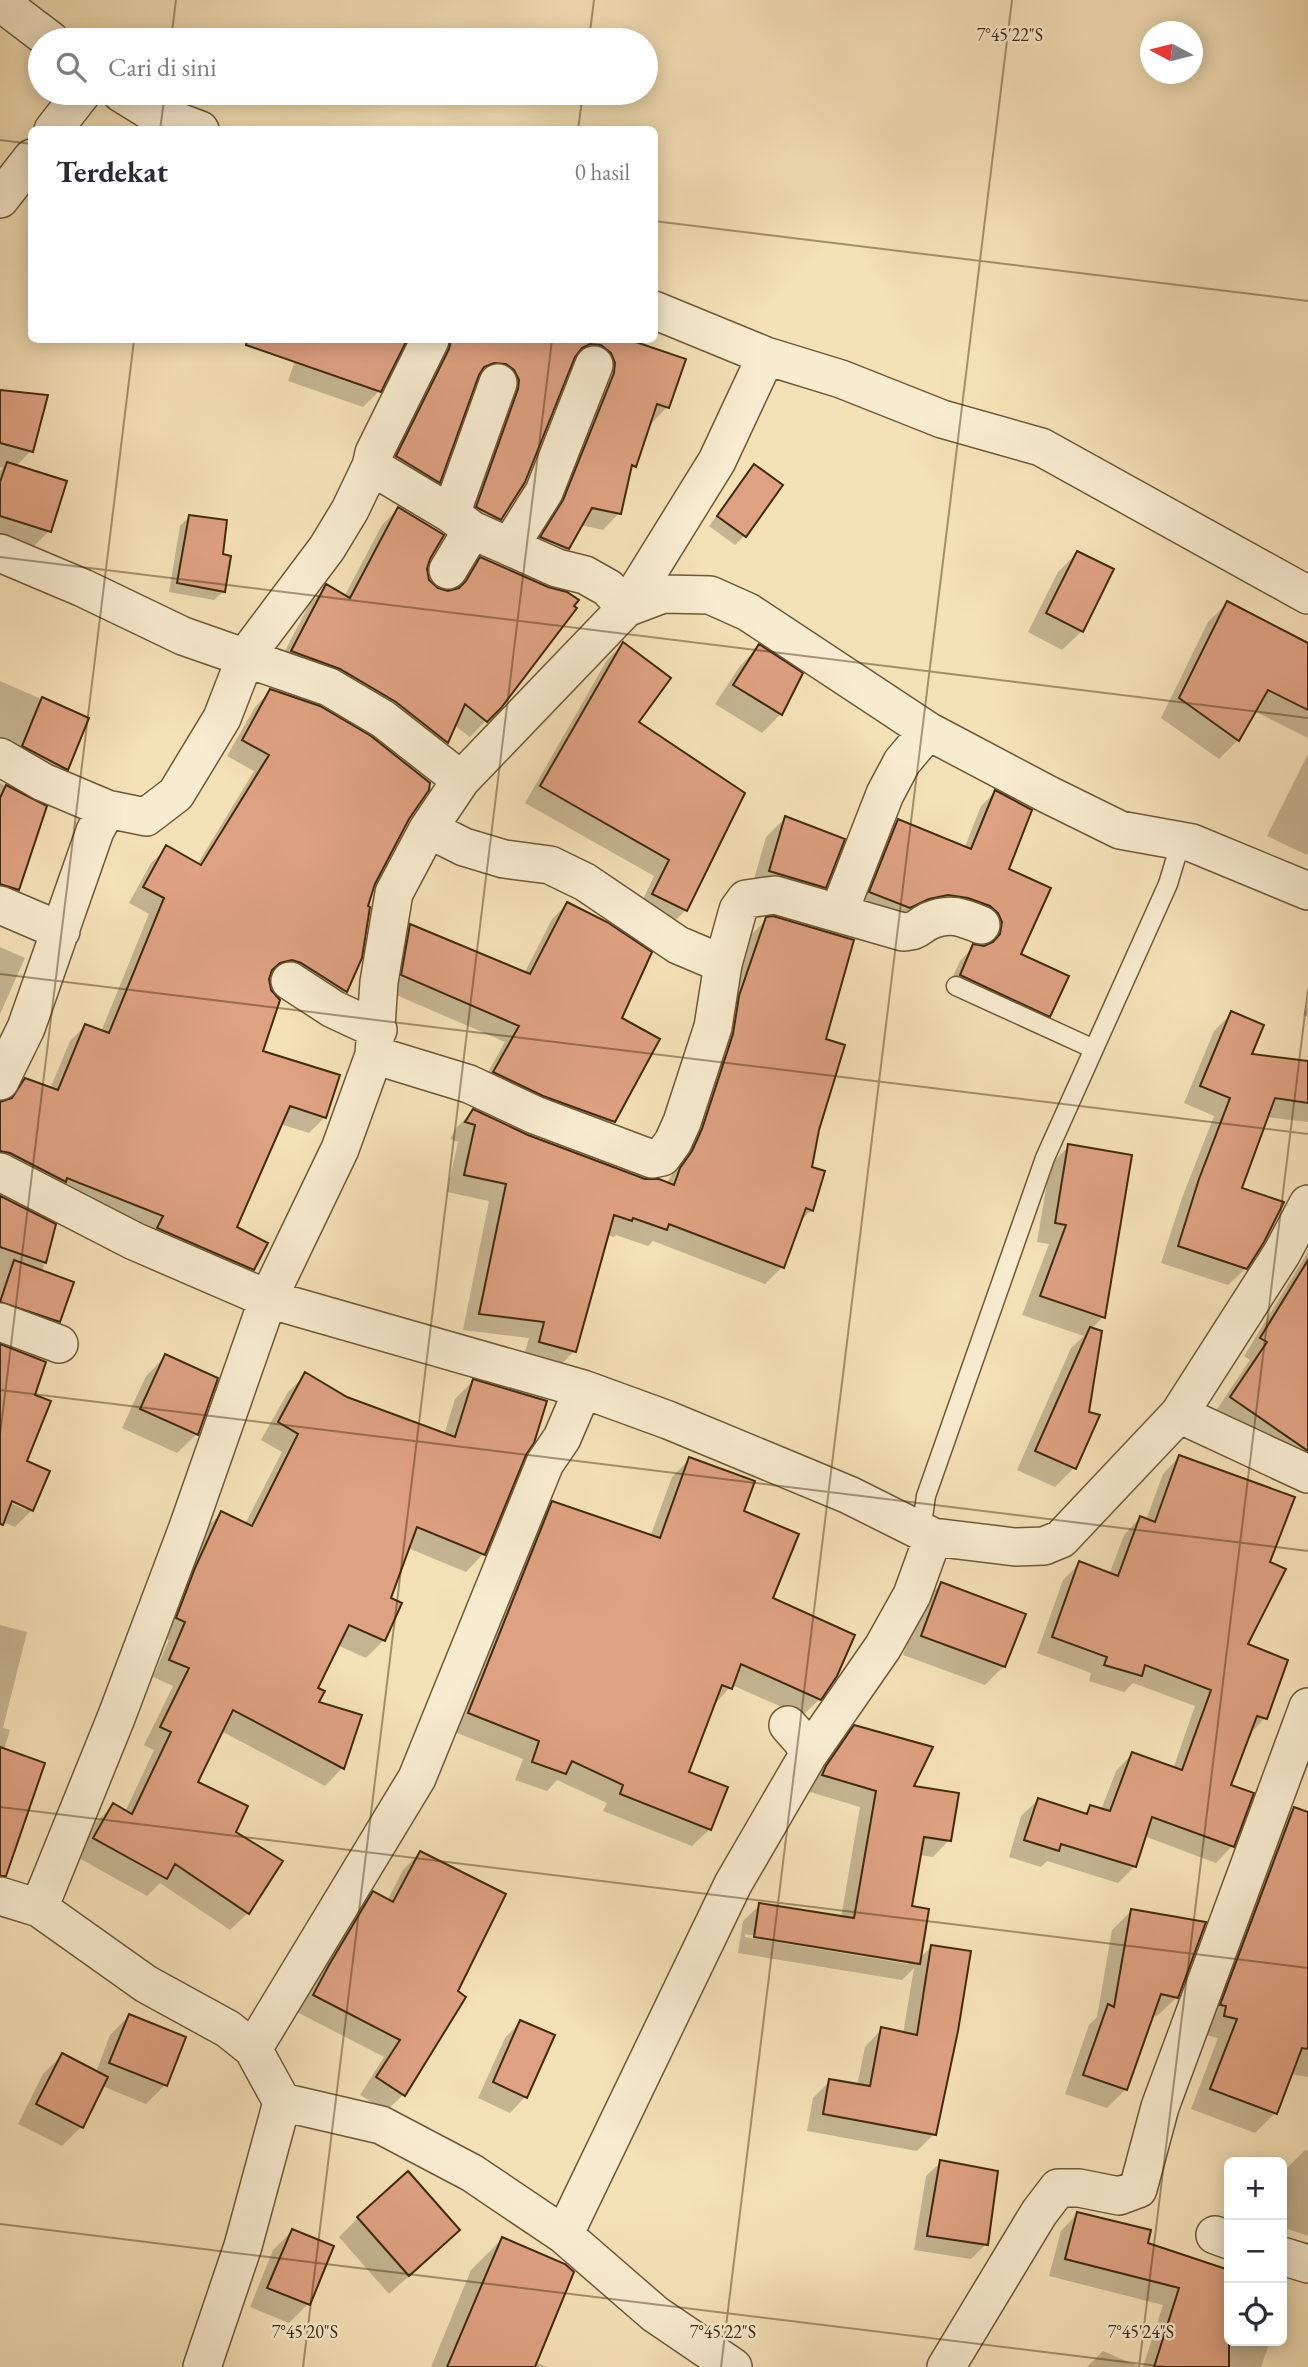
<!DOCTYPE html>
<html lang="id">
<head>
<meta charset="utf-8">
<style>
  body { margin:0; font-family:"EB Garamond",serif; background:#f2f2f3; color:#2b2b33 }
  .controls { position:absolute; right:21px; bottom:21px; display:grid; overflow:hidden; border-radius:10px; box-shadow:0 4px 18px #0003 }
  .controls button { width:63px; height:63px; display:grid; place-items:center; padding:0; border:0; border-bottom:2px solid #e1e1e2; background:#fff; color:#2b2b33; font:35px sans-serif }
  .compass { position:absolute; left:1140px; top:21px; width:63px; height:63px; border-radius:50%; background:#fff; box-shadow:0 4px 18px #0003; rotate:277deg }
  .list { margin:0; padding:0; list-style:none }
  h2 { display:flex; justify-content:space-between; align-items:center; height:91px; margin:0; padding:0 28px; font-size:30px }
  h2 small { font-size:23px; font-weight:400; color:#7c7c81 }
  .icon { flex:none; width:38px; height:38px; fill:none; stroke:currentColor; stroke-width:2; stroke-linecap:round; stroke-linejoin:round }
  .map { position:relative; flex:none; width:1308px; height:2367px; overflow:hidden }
  .search { position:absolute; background:#fff; box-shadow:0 4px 18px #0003; left:28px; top:28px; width:630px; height:77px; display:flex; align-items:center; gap:18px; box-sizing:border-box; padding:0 24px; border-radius:38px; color:#7c7c81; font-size:26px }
  .panel { position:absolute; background:#fff; box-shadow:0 4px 18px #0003; left:28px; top:126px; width:630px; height:217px; border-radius:10px }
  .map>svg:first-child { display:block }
  .shadow { fill:#0003; fill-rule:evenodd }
  .building { fill:#dea181; stroke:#412a0e; stroke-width:2 }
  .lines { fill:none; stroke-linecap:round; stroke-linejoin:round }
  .service-casing { stroke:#6e5838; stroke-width:21 }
  .minor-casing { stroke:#6e5838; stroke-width:40 }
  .service { stroke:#f8ecd0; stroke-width:18 }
  .minor { stroke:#f8ecd0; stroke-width:37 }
  .ticks { fill:none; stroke:#412a0e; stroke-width:2; stroke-opacity:0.45 }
  .ticks-label { font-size:18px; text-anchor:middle; fill:#412a0e; stroke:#f8ecd0; stroke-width:5; stroke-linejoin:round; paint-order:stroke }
</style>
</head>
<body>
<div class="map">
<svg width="1308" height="2367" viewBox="0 0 1308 2367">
  <rect width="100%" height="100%" fill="#f5e1b6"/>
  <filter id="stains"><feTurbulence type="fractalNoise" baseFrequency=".00286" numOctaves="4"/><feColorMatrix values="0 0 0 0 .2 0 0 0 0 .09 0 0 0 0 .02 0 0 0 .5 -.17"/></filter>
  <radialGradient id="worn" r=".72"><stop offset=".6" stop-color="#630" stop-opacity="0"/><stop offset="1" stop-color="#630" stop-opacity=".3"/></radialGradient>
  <path class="shadow" d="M302 340H405L379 391 363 407 288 381Z
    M426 340H624L683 360 667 407 651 424 649 423 635 466 628 472 619 513 603 530 581 525 568 548 551 565 525 554 586 361 573 360 500 519 484 535 461 523 489 379 477 378 438 482 422 498 381 473Z
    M0 392 31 451 15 467 49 531 30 550 0 540V471L3 468 0 467Z
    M754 467 780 486 744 536 735 545 709 526Z
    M398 509 428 558 425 569 428 580 437 590 448 593 455 591 465 575 481 559 499 707 470 737 454 725 446 742 431 758 276 668 310 603 327 587 344 597 382 525Z
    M189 517 221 556 224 591 214 600 169 592 180 526Z
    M1077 553 1082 631 1062 650 1028 632 1058 572Z
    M1227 603 1308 666V738L1254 711 1238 740 1219 759 1161 718 1208 622Z
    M623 644 637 723 686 910 670 926 638 910 654 876 525 803 607 660Z
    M759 646 801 674 781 714 762 733 715 704 740 666Z
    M0 681 87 719 66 769 51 784 0 757Z
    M271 691 408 818 374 883 366 907 360 958 345 991 330 1007 275 975 268 977 261 1052 325 1117 309 1133 280 1124 234 1228 252 1269 237 1285 0 1172V1103L6 1102 10 1095 26 1080 50 1089 70 1041 85 1026 101 1032 149 914 129 903 151 863 167 848 197 865 254 771 227 756 255 707Z
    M1308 754V854L1307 855 1267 836Z
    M0 783 45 807 0 880Z
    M995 792 1019 955 1049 1016 1035 1030 947 989 960 961 974 946H987L988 936 894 921 857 906 884 835 898 821 964 849 981 806Z
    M785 818 824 887 805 906 751 890 766 837Z
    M567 904 619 1018 658 1039 613 1121 598 1137 479 1088 505 1042 387 991 395 941 410 926 524 974 552 919Z
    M767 919 824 1041 818 1129 810 1168 812 1210 798 1223 782 1267 765 1284 653 1241 648 1246 616 1235 614 1237 607 1235 574 1351 557 1369 523 1359 529 1338 463 1330 489 1201 447 1192 458 1142 450 1139 456 1128 473 1111 527 1136 644 1180 666 1184 675 1170 685 1147 749 937Z
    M0 947 25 958 0 1014Z
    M1308 1004V1017L1303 1015Z
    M1232 1013 1249 1056 1308 1063V1122L1266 1117 1240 1189 1246 1268 1228 1285 1161 1263 1182 1198 1214 1116 1184 1103 1214 1031Z
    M1069 1146 1103 1317 1091 1329 1087 1413 1097 1416 1074 1468 1055 1487 1017 1470 1071 1348 1084 1336 1022 1315 1049 1244 1037 1242 1050 1165Z
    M0 1197 54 1225 42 1272 59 1321 41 1338 0 1323Z
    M1308 1252V1480L1213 1415 1250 1360 1244 1356Z
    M0 1346 25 1462 32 1510 15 1527 0 1521V1498L26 1510V1506L0 1494Z
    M165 1357 197 1434 177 1453 122 1428 146 1376Z
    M306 1375 347 1399 444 1435 455 1399 473 1381 524 1454 483 1554 466 1572 408 1548 388 1599 384 1640 366 1658 337 1645 316 1689 317 1703 342 1768 325 1786 221 1731 195 1782 234 1832 248 1913 230 1930 160 1883 147 1896 77 1857 95 1823 113 1806 125 1812 154 1750 144 1745 173 1686 153 1677 169 1640 159 1636 203 1531 221 1513 245 1524 282 1452 261 1440 288 1392Z
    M1179 1457 1268 1562 1246 1645 1265 1718 1248 1736 1229 1786 1232 1846 1216 1863 1144 1836 1134 1867 1118 1883 1047 1861 1041 1867 1009 1857 1021 1816 1038 1800 1083 1815 1091 1807 1101 1810 1116 1771 1132 1754 1173 1769 1195 1706 1133 1683 1124 1692 1089 1681 1091 1673 1037 1653 1063 1580 1080 1563 1109 1575 1124 1535 1140 1518 1146 1520 1163 1474Z
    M690 1459 741 1512 771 1599 820 1699 802 1716 732 1685 712 1707 686 1773 710 1829 692 1846 603 1811 607 1803 557 1780 547 1791 515 1780 523 1759 452 1731 535 1521 553 1503 650 1537 672 1477Z
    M941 1584 1004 1666 985 1685 903 1655 922 1603Z
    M0 1625 27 1632 3 1728 10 1730 4 1750 0 1855Z
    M855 1727 912 1787 949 1840 933 1857 919 1855 910 1908 919 1959 931 1947 934 2134 917 2151 807 2131 813 2098 830 2081 857 2086 865 2047 882 2029 903 2034 914 1968 902 1980 738 1953 743 1921 760 1905 841 1918 860 1807 807 1791 838 1744ZM745 1934 908 1960V1964L745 1937Z
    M1294 1809 1308 1813V2077L1290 2074 1275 2113 1255 2133 1191 2109 1218 2038 1205 2035 1274 1829Z
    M420 1853 403 2095 386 2111 360 2095 384 2057 297 2012 312 1983 357 1910 374 1893 387 1901 403 1870Z
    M1131 1911 1177 1997 1157 2016 1152 2015 1126 2089 1107 2108 1065 2094 1089 2025 1097 2017 1112 1930Z
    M129 2016 165 2085 146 2104 102 2086 81 2127 62 2146 18 2124 43 2074 62 2055 96 2072 110 2035Z
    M520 2022 525 2097 510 2113 478 2098 505 2038Z
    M1305 2150 1308 2151V2236L1282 2227V2181L1285 2170Z
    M941 2162 986 2244 971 2259 914 2250 926 2176Z
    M1077 2214 1146 2244 1229 2272V2341H1270L1261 2367H1143L1163 2305 1049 2276 1061 2231Z
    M358 2218 439 2249 389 2294 339 2237Z
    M292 2231 331 2247 308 2304 289 2323 250 2307 273 2250Z
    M502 2239 535 2362 547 2367H431L471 2270Z
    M1103 2351 1140 2367H1087Z"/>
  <path class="building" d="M247 340H407L381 392 246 345Z
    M451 340H630L686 359 669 408 657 404 636 467 632 465 621 514 592 508 569 549 540 537 563 500 614 373 615 363 611 353 601 345 590 344 582 348 575 357 525 482 501 520 476 507 518 389 519 380 514 370 506 364 494 363 484 367 479 375 440 483 396 456 449 349Z
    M0 390 48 395 33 452 0 443Z
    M7 462 67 481 51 532 0 516V482Z
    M754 464 783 485 746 537 717 516Z
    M398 507 444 535 430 559 427 569 429 580 438 588 448 591 459 588 466 581 480 557 548 587 567 592 579 600 574 606 577 608 501 708 487 722 465 704 448 743 396 702 340 669 291 651 326 584 350 598Z
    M189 515 227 520 223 554 231 556 225 592 177 583Z
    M1077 551 1114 569 1083 632 1046 613Z
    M1227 601 1308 643V710L1268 690 1239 741 1179 698Z
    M623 642 671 678 639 722 745 793 687 911 652 894 669 860 540 786Z
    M759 644 803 673 782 715 733 685Z
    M270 689 320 706 371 736 430 783 429 790 409 819 375 884 368 906 370 907 362 958 347 992 301 963 292 960 280 963 272 970 269 979 271 990 280 1000 263 1051 340 1075 326 1118 290 1106 237 1227 268 1243 254 1270 157 1228 163 1216 67 1178 66 1182 10 1153 0 1151V1102L12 1098 25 1078 58 1090 85 1024 109 1033 164 898 143 887 166 845 201 865 269 755 242 740Z
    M42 697 89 718 68 770 22 746Z
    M6 785 47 806 19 890 0 884V798Z
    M995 790 1032 810 1009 869 1051 888 1021 954 1069 976 1050 1017 960 975 973 944 984 946 993 942 1000 934 1002 922 998 913 990 906 968 898 948 895 929 899 910 908 869 892 898 819 971 849Z
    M785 816 845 839 826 888 769 871Z
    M567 902 607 922 652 952 622 1018 660 1039 615 1122 543 1096 493 1072 519 1026 401 975 410 924 530 974Z
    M773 916 854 940 826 1039 845 1045 819 1130 812 1167 825 1171 813 1211 806 1208 784 1268 669 1224 667 1230 633 1218 632 1221 614 1215 576 1352 539 1342 544 1322 479 1314 506 1184 464 1175 475 1125 465 1122 473 1109 528 1135 645 1179H659L674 1185 680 1168 692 1151 702 1129 733 1034 739 996 766 917Z
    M1231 1011 1264 1025 1252 1054 1308 1061V1103L1275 1098 1242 1188 1284 1202 1264 1242 1247 1269 1178 1246 1199 1179 1230 1098 1200 1086Z
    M1068 1144 1132 1155 1105 1318 1040 1296 1066 1225 1055 1223Z
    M0 1196 56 1224 46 1263 0 1247Z
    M14 1260 74 1282 60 1322 0 1302Z
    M1308 1260V1451L1230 1397 1267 1342 1260 1338Z
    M1090 1327 1102 1331 1089 1412 1100 1415 1076 1469 1035 1451Z
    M0 1344 46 1362 35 1395 51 1401 27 1461 50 1471 33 1511 12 1501 3 1525 0 1524Z
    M165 1354 218 1378 198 1435 140 1409Z
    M305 1372 347 1397 455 1437 473 1379 547 1401 534 1443 526 1455 485 1555 417 1527 391 1598 402 1603 385 1641 349 1625 318 1688 325 1691 319 1702 362 1715 344 1769 233 1710 198 1782 248 1806 236 1832 283 1861 249 1914 175 1864 167 1879 93 1838 113 1803 132 1814 171 1732 160 1727 189 1668 169 1660 185 1622 176 1618 195 1568 221 1511 252 1526 298 1434 278 1422Z
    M1179 1455 1295 1497 1270 1562 1286 1569 1248 1644 1288 1660 1267 1719 1257 1716 1231 1785 1254 1793 1234 1847 1152 1817 1136 1867 1061 1844 1059 1851 1024 1840 1038 1798 1087 1814 1090 1805 1110 1811 1132 1752 1182 1770 1211 1690 1145 1665 1142 1676 1104 1665 1107 1657 1052 1637 1079 1561 1118 1576 1140 1516 1155 1522Z
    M689 1457 755 1481 744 1511 799 1534 773 1598 855 1635 837 1676 821 1700 741 1664 732 1689 722 1685 689 1772 728 1787 711 1830 620 1794 623 1785 572 1761 566 1774 532 1762 539 1741 468 1713 552 1501 660 1538Z
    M941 1582 1026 1614 1005 1667 921 1636Z
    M854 1725 933 1747 914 1786 959 1793 951 1841 924 1837 912 1906 929 1909 920 1964 754 1937 759 1903 854 1918 876 1791 822 1775 826 1766Z
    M0 1747 45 1763 6 1876H0Z
    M1294 1807 1308 1812V2049L1302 2048 1277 2114 1210 2089 1237 2019 1224 2016 1226 2006 1220 2005Z
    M420 1851 506 1894 458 1991 466 1997 405 2096 376 2077 400 2040 313 1995 329 1965 373 1891 393 1902Z
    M1131 1909 1206 1922 1178 1998 1161 1994 1127 2090 1083 2075 1108 2004 1114 2007Z
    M931 1945 971 1951 958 2031 936 2135 823 2114 829 2079 870 2086 881 2027 917 2035Z
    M129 2014 186 2037 167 2086 109 2063Z
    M520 2020 555 2035 527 2098 493 2082Z
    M62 2053 108 2077 83 2128 36 2104Z
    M940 2160 998 2171 988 2245 927 2236Z
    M408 2171 460 2230 409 2276 357 2217Z
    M1077 2212 1151 2230 1148 2243 1229 2270V2367H1154L1179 2288 1065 2259Z
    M292 2229 334 2246 310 2305 267 2288Z
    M502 2237 565 2264 574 2272 535 2367H447Z"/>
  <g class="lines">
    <g class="service-casing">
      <path id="service" d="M956 986 1094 1049
        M921 1531 926 1496 1045 1158 1168 884 1181 841"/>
    </g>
    <g class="minor-casing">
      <path id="minor" d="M0 2 50 40
        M121 93 150 111 200 130
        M53 130 82 93
        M0 199 32 158
        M654 310 766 356 841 379 942 419 1041 447 1308 595
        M766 356 717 461 626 608 461 780 428 829 394 893 379 982 374 1055 340 1149 268 1299 583 1389 668 1420 849 1495 933 1537 1015 1547 1044 1546 1061 1539 1179 1414 1282 1253 1308 1204
        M371 466 451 514 472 530 557 568 585 575 608 588 626 608 663 594 710 595 748 612 928 731 1047 794 1120 830 1192 843 1308 891
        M451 514 498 383
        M510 546 544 492 594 365
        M0 553 83 588 183 636 329 687 383 719 461 780
        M448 570 472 530
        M0 757 43 782 107 809 146 817 176 794 222 718 246 656 327 548 350 510 371 466 374 453 430 340
        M0 905 61 931
        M839 912 885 794 902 762 928 731
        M723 964 738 910 746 899 775 895 903 932C919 931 917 927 929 921 950 912 962 917 981 925
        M290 981 333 1009 378 1030
        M374 1055 469 1084 535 1115 652 1159 662 1157 673 1142 682 1122 713 1027 723 964 678 945 585 882 550 865 504 859 464 847 428 829
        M0 1081 26 1028 95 831 107 809
        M0 1172 134 1241 268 1299 187 1530 116 1718 39 1908
        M0 1322 59 1344
        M1179 1414 1308 1474
        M788 1725 803 1742 808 1755 883 1647 912 1595 933 1537
        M0 1896 39 1908 146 1984 228 2029 253 2049 282 2102 243 2246 202 2367
        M253 2049 417 1778 545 1463 562 1438 583 1389
        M282 2102 381 2125 472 2173 564 2235 655 2314 733 2367
        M564 2235 733 1884 808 1755
        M1215 2235 1229 2240
        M1282 2256 1308 2264
        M946 2367 1039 2213 1058 2188H1079L1119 2196 1138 2189 1160 2107 1308 1707"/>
    </g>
    <use href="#service" class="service"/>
    <use href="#minor" class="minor"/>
  </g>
  <path class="ticks" d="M171 40 176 0M589 40 594 0M160 130 165 93M578 130 583 93M0 140 32 144M654 221 1308 301M0 557 1308 718M0 974 1308 1134M0 1390 1308 1551M0 1435 134 340M0 1807 1308 1968M0 2224 1166 2367M303 2367 552 340M721 2367 1012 0M1139 2367 1308 989"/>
  <g class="ticks-label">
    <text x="1010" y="41">7°45'22"S</text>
    <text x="305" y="2338">7°45'20"S</text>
    <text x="723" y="2338">7°45'22"S</text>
    <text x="1141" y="2338">7°45'24"S</text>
  </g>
  <rect width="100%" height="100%" filter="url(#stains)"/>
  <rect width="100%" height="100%" fill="url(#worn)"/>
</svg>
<div class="controls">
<button>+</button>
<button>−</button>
<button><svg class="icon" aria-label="locate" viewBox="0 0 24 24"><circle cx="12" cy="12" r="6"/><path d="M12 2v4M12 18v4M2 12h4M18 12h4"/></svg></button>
</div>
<svg class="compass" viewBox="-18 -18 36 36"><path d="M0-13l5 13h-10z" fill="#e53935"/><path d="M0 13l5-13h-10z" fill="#7c7c81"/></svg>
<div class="search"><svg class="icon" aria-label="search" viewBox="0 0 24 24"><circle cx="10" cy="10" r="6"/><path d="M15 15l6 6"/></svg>Cari di sini</div>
<section class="panel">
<h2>Terdekat<small>0 hasil</small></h2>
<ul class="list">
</ul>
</section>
</div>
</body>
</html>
